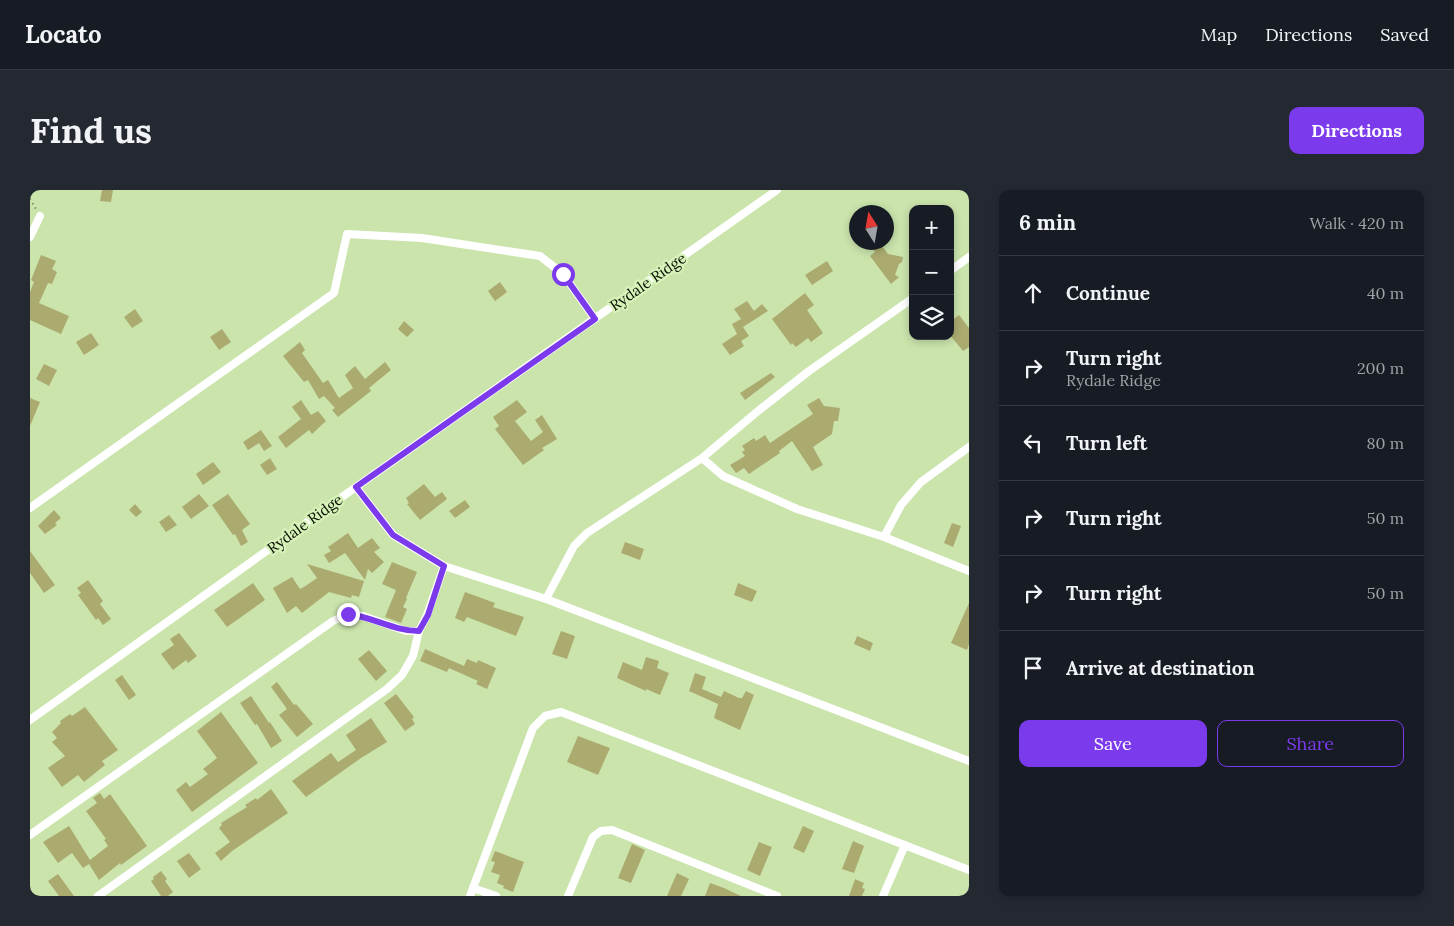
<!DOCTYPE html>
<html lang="en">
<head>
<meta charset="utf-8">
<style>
  body { margin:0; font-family:Lora,serif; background:#242831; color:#f1f3f6 }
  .controls { position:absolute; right:15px; top:15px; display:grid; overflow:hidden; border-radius:10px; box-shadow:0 2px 8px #0003 }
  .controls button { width:45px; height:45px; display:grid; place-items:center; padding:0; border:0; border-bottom:1px solid #363941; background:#171b24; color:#f1f3f6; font:25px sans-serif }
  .compass { position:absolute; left:819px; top:15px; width:45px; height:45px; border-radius:50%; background:#171b24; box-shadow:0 2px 8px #0003; rotate:349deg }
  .stop { position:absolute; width:15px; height:15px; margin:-11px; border:4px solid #7c3aed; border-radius:50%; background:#fff }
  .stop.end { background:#7c3aed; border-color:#fff; box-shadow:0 1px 5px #0008 }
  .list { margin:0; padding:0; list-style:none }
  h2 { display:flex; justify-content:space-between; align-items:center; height:65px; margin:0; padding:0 20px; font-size:21px }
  h2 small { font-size:16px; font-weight:400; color:#9ea1a6 }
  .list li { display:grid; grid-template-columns:32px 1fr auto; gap:15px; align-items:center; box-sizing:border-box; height:75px; padding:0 20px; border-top:1px solid #363941 }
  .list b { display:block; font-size:19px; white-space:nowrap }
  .list p { margin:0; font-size:16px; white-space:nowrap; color:#9ea1a6 }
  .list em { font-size:16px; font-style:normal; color:#9ea1a6 }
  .actions { display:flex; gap:10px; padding:15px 20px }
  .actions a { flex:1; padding:11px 0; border:1px solid #7c3aed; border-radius:10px; text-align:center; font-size:18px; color:#7c3aed }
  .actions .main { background:#7c3aed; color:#fff }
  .icon { flex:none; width:28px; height:28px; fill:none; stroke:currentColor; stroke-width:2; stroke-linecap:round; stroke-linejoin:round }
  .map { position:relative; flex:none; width:939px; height:706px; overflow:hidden; border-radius:10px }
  header { display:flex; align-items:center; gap:30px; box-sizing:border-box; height:70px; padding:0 25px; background:#171b24; border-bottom:1px solid #363941 }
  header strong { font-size:24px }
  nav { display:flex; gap:28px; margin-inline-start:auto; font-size:18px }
  .intro { display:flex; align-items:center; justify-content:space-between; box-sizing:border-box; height:120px; padding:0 30px }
  h1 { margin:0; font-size:35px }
  .button { padding:12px 22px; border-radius:10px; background:#7c3aed; color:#fff; font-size:18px; font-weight:700 }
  main { display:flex; gap:30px; padding:0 30px }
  aside { flex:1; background:#171b24; border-radius:10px; box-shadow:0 2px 8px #0003 }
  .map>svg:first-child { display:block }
  .building { fill:#abab70 }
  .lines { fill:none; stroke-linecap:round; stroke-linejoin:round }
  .path { stroke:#667654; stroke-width:2; stroke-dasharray:1 4; stroke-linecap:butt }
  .minor { stroke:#fff; stroke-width:8 }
  .route { stroke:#7c3aed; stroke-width:6 }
  .labels { text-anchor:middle; stroke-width:4.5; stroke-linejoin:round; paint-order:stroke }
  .street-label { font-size:15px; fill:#070e00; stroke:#d7f2b9 }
</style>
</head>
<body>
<header>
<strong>Locato</strong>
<nav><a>Map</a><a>Directions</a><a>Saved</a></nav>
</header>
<div class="intro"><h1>Find us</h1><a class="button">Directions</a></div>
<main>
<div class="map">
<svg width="939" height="706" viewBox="0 0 939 706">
  <rect width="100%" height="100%" fill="#cae4ac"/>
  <path class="building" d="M72 0H83L81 12 70 11Z
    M845 52H849L858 64 873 67 872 72 869 74 865 85 869 87 861 94 840 66 845 62 840 55Z
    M11 65 26 71 22 79 27 82 22 94 18 93 9 113 39 126 31 144 0 130V102L4 92 1 90Z
    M797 71 803 81 782 95 775 85Z
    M470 92 477 102 465 111 458 101Z
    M775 103 784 115 777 120 793 143 781 152 778 148 766 157 762 153 761 155 742 129Z
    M717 111 724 121 732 114 738 121 713 137 719 146 711 151 714 156 700 165 692 154 707 144 702 134 711 129 704 119Z
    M105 119 113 131 102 138 94 127Z
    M929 125 939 138V157L933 161 920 145V132Z
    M374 131 384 140 377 147 368 139Z
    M192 139 201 152 189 160 180 147Z
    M61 143 69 155 54 165 46 152Z
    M270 152 275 160 272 163 293 193 298 190 309 208 323 198 315 185 325 176 335 189 355 172 361 180 339 198 341 201 308 227 302 220 305 218 294 206 289 209 278 190 274 192 253 166Z
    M14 174 27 180 19 196 6 189Z
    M741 183 745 187 715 210 710 203Z
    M0 208 10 212 0 236Z
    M789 208 794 216 810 218 808 231H804L802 244 783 257 793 275 782 281 762 251 749 261 750 263 719 284 714 278 706 283 700 275 715 266 712 262 715 260 712 256 724 248 726 251 735 245 740 253 783 224 777 215Z
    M271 210 281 225 288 221 296 231 282 244 279 240 256 258 248 247 271 229 262 217Z
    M487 210 497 222 485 231 501 251 513 242 505 230 512 225 527 249 512 258 514 260 493 275 465 239 469 236 463 227Z
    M231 240 242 256 234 261 229 253 218 260 213 252Z
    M240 268 247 279 237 285 230 275Z
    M183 272 191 282 173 295 166 284Z
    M394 294 405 307 412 302 417 309 390 330 377 314 379 313 376 308Z
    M169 304 179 316 161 329 152 317Z
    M198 304 220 334 212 340 218 352 211 356 205 344 203 345 182 315Z
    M435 310 440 317 425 328 419 321Z
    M105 314 112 322 106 327 99 320Z
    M24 320 31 328 25 333 27 335 15 344 8 336Z
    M139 325 147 335 136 342 129 332Z
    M922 333 931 336 923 357 914 353Z
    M318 343 328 358 342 348 350 358 344 362 354 372 342 383 338 379 335 390 315 363 299 373 294 365 301 361 298 357Z
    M595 352 614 359 610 370 591 363Z
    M0 361 25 395 14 403 0 383Z
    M362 372 387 382 376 408 377 409 373 417 377 419 371 433 355 427 366 400 352 394Z
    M277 374 334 391 329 407 322 405 321 408 299 402 272 423 266 416 257 423 243 398 262 387 270 399 274 397 287 388Z
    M58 390 73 411 70 414 81 429 73 435 68 428 66 430 48 405 51 403 47 398Z
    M223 393 235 410 197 437 184 420Z
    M708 393 727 401 722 412 704 405Z
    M435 402 465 413 463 417 494 427 486 446 437 427 434 432 425 428Z
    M939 413V454L937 460 921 453Z
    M531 441 545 446 537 469 522 464Z
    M149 443 167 466 158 473 156 470 143 480 131 464 144 455 140 449Z
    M827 446 843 453 840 461 824 454Z
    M395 459 434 476 437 469 447 473 448 470 466 478 457 499 446 494 448 491 419 478 417 482 390 471Z
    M339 460 357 481 346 491 328 469Z
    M616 467 629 471 627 478 639 483 630 505 616 499V501L587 488 593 472 612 480Z
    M665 483 676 487 672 499 691 507 694 501 709 508H712L716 501 724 505 710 540 684 528 688 514 659 501Z
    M92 485 106 505 99 510 85 490Z
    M247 492 264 515 266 514 283 534 267 547 249 525 257 519 241 497Z
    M366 504 384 527 382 529 385 534 375 541 354 513Z
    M221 506 239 533 240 532 252 551 241 558 227 534 225 535 210 513Z
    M55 517 88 560 72 571 75 575 54 592 48 585 32 597 18 578 35 566 22 552 27 548 22 542 31 533 30 531 40 524 42 526Z
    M191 522 228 573 162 622 146 600 156 592 160 597 178 584 173 579 187 568 167 541Z
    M341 528 357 552 331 568 276 607 262 591 301 563 308 572 326 560 316 545Z
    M548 546 580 558 568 585 537 572Z
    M241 599 258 623 202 661 191 671 185 663 200 652 189 638 192 635 191 633 217 617 215 615 226 608 227 610Z
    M70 603 74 609 80 604 117 656 91 675 90 673 69 690 59 674 53 678 42 663 28 673 13 652 39 636 60 670 78 656 74 650 76 649 56 621 67 613 63 608Z
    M773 636 784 641 774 663 763 658Z
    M823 651 834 656 824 683 812 679Z
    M729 652 742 657 730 686 717 680Z
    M602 654 615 660 601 693 588 688Z
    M465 661 494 672 483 702 473 698 474 696 467 693 470 685 461 682 465 672 461 671Z
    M159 663 171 679 159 688 147 671Z
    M131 681 137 689 135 691 143 702 138 706H131L121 691 124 689 123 687Z
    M647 683 659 689 651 706H637Z
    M28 684 44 706H29L18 691Z
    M825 689 834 693 832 698 835 699 832 706H819Z
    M680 693 694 698 711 706H675Z"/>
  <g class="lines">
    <path class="path" d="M0 9 6 19"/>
    <path class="minor" d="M0 47 10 26
      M920 81 939 67
      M672 268 693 286 767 319 854 347 939 381
      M326 297 363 345 414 376 516 409 939 571
      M0 318 304 103 317 44 392 48 510 66 533 84 565 129
      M854 347 871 315 891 292 939 257
      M516 409 544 356 557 343 672 268 728 221 779 181 883 108
      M0 530 326 297 747 0
      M0 645 303 431 318 424 333 426 376 441H389
      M443 698 466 706
      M68 706 357 499 372 485 383 466 389 441 397 425 414 376
      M440 706 503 538 515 526 531 522 939 680
      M538 706 563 647 571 641 582 640 747 706
      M853 706 875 655"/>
  </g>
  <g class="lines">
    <path class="route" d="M318 424C343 427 364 441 389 441L398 425 414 376 363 345 326 297 565 129 533 84"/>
  </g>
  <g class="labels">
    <g class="street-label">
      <text transform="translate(618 92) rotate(-35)" y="5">Rydale Ridge</text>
      <text transform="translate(275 334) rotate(-36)" y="5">Rydale Ridge</text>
    </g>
  </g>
</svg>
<div class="controls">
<button>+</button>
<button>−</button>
<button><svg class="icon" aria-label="layers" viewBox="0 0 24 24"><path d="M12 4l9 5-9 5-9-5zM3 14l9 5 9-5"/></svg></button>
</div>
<svg class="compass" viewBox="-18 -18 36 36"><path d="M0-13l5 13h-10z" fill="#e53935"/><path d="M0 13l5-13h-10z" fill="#9ea1a6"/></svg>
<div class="stop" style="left:533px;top:84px"></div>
<div class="stop end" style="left:318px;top:424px"></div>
</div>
<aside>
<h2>6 min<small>Walk · 420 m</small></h2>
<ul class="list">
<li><svg class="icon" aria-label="ahead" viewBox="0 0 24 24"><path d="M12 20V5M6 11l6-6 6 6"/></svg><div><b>Continue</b></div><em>40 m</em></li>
<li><svg class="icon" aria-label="right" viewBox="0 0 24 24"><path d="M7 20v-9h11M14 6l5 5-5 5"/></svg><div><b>Turn right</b><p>Rydale Ridge</p></div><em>200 m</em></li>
<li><svg class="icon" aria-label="left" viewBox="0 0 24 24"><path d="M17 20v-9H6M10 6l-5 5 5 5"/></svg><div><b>Turn left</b></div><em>80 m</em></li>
<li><svg class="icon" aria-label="right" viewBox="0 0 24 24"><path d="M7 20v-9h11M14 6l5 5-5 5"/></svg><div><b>Turn right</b></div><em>50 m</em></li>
<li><svg class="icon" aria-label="right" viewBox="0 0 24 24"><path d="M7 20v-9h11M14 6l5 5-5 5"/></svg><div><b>Turn right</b></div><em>50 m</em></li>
<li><svg class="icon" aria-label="arrive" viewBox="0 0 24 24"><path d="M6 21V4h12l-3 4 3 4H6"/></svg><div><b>Arrive at destination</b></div></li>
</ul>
<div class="actions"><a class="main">Save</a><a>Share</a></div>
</aside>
</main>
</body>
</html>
